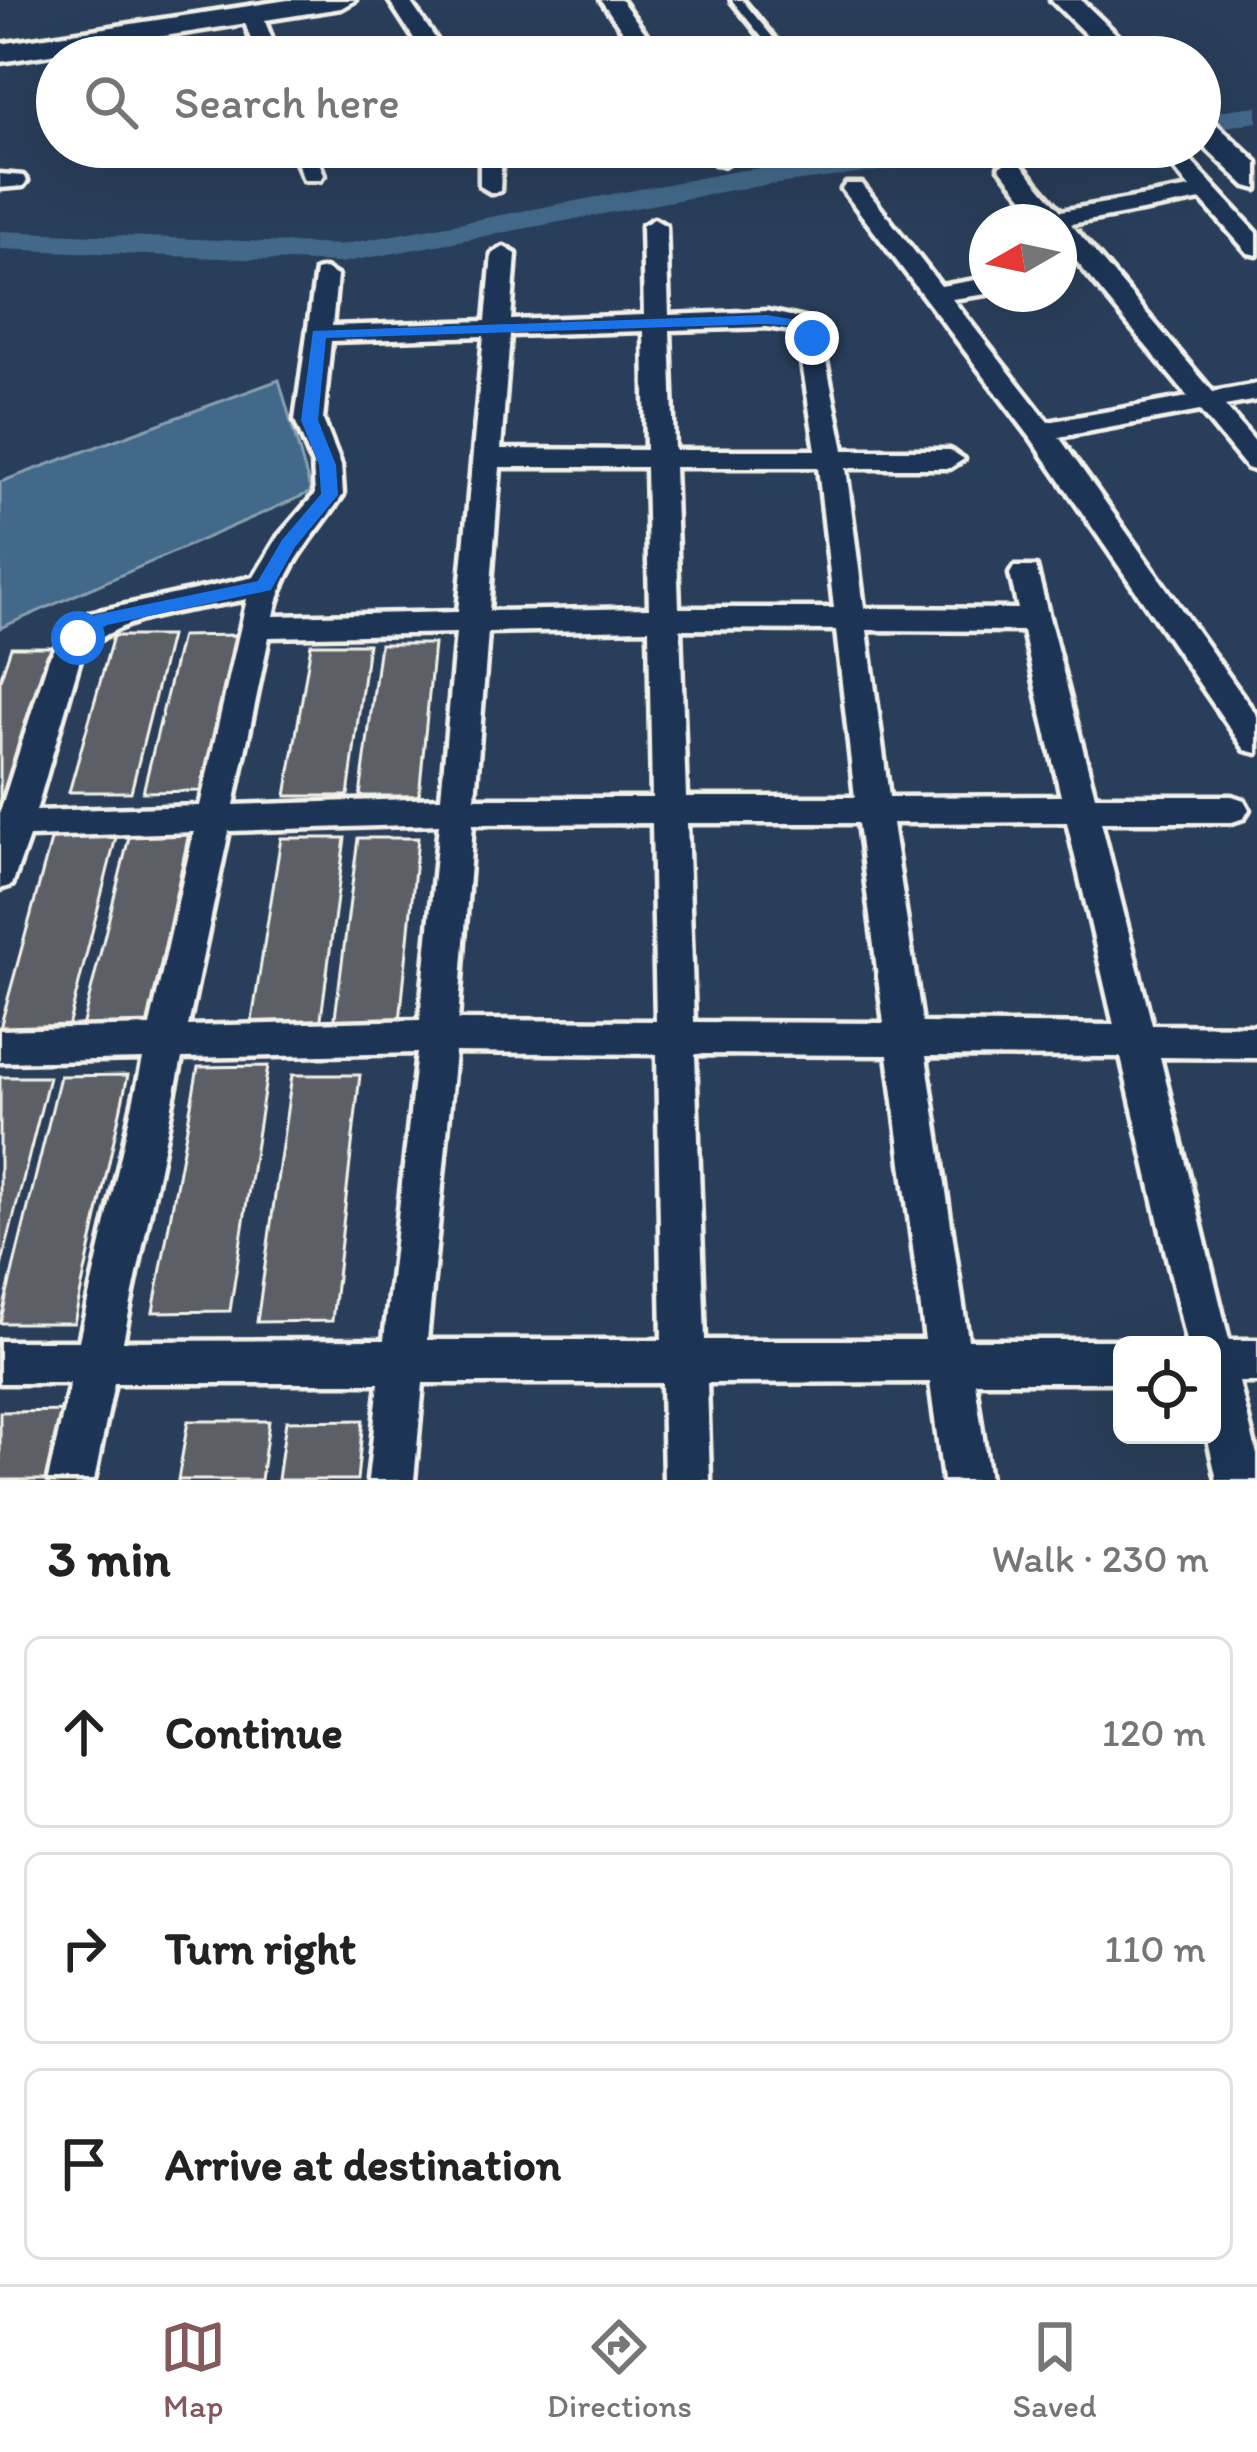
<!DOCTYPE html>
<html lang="en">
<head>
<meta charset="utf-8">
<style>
  body { margin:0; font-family:Itim,sans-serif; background:#f6f6f6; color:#222 }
  .controls { position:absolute; right:36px; bottom:36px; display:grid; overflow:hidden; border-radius:18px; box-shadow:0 12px 48px #0002 }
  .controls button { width:108px; height:108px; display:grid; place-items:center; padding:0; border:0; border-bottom:3px solid #e0e0e0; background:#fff; color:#222; font:60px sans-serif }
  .compass { position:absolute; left:969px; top:204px; width:108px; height:108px; border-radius:50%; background:#fff; box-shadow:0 12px 48px #0002; rotate:261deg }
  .stop { position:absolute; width:36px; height:36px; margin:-27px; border:9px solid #1a73e8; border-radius:50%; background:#fff }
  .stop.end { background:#1a73e8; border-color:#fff; box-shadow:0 3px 12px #0008 }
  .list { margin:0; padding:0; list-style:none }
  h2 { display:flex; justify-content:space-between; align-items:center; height:156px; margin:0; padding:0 48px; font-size:51px }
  h2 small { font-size:39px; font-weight:400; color:#767676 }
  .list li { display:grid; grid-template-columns:78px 1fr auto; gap:36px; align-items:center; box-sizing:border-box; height:192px; margin:0 24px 24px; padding:0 24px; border:3px solid #e0e0e0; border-radius:18px }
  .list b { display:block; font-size:45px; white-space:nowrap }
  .list em { font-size:39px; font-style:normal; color:#767676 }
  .icon { flex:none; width:66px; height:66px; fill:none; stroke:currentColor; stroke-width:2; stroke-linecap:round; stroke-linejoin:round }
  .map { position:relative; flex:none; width:1257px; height:1480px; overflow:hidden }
  .search { position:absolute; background:#fff; box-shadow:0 12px 48px #0002; left:36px; right:36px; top:36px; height:132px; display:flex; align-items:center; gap:30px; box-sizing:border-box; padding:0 42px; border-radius:66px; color:#767676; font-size:45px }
  .sheet { height:804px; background:#fff }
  nav { display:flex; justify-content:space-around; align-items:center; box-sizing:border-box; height:168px; border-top:3px solid #e0e0e0; background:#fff; font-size:33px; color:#767676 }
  nav a { display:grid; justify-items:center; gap:6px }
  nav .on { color:#85585c }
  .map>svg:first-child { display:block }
  .water { fill:#42698a; stroke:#899fb0; stroke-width:3 }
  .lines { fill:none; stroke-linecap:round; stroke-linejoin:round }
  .canal { fill:#42698a; fill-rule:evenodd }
  .building { fill:#5b6066; stroke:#f4f1e8; stroke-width:3 }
  .lane-casing { stroke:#f4f1e8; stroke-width:10 }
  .street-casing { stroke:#f4f1e8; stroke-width:9 }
  .secondary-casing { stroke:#f4f1e8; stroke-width:9 }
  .lane { fill:#1d3557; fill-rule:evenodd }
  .street { fill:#1d3557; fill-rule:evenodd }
  .secondary { fill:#1d3557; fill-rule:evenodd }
  .route { fill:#1a73e8 }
</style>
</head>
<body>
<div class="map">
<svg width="1257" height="1480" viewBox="0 0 1257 1480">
  <rect width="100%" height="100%" fill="#293e5a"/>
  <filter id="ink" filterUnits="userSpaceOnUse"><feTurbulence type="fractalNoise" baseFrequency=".00833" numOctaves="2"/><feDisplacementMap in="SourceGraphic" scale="24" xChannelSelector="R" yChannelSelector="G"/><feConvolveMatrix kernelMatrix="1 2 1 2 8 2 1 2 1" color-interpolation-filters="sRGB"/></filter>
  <g filter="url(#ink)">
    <path class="water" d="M279 380 311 492 0 628V482Z"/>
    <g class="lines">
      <path class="canal" d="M1257 106V122L1200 131V113Z
        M930 147H1013L999 156 737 189 340 263 0 249V231L340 245 737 171Z"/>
    </g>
    <path class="building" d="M235 635 202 791 143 792 181 636Z
      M113 636H170L131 792H69Z
      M311 644H368L348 796H286Z
      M380 644H434L419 796H360Z
      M11 647H65L18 805H0V680Z
      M53 833H117L68 1027 0 1028Z
      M130 833H189L148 1027H82Z
      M281 838H345L319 1033H250Z
      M358 838H418L399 1032 333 1033Z
      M268 1066 230 1311 153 1312 198 1067Z
      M128 1075 74 1323H0L60 1076Z
      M292 1075H360L332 1321 257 1322Z
      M0 1077H49L0 1271Z
      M73 1411 58 1480H0V1412Z
      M363 1420 357 1480H278L286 1421Z
      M188 1421H269L261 1480H178Z"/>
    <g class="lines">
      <g class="lane-casing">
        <path id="lane" d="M732 0H742L789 57H778Z
          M1006 51 1011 54 1010 56 984 57Z"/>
      </g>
      <g class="street-casing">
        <path id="street" d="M389 0H409L448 57H426Z
          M601 0H621L663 57H641Z
          M252 8 262 14 279 57H257L242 14Z
          M291 147H313L324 175 320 180H304Z
          M480 147H502L500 191 492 193 480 186Z
          M704 147H727L734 158 723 165 715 163Z
          M1157 147H1178L1257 233V255L1248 253 1201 200 1071 224 1213 392 1257 384V400L1225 406 1257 444V471L1247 468 1200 411 1059 437 1257 716V753L1245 750 1031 438 842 189 846 184H862L941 286 987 278V294L952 299 1048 422 1188 397 1059 240V222H1044L999 167 1011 160 1019 162 1061 211 1190 188Z
          M0 174 23 176 27 181 23 186 0 188Z
          M654 219 666 226 669 315 767 311 818 322 844 450H950L964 459 950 468H846L864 608 1018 609 1010 574 1014 567H1036L1095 796H1232L1244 800 1249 809 1244 818 1232 822H1101L1152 1025 1257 1026V1058L1160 1057 1229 1340H1257V1382H1239L1257 1455V1480H1217L1207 1435H1212V1345H1187L1121 1057 926 1056 968 1340H1122L1135 1345H1122V1382H975L989 1480H943L930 1382 707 1383 710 1480H664L662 1383H423L414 1480H368L379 1383H114L94 1480H48L70 1383H0V1341H79L143 1059 0 1062V1030L150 1026 194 832 29 837 12 885 0 889V812L49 658 67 630 90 613 254 577 278 537 315 494 313 465 295 420 316 271 325 269 337 276 332 326 486 321 492 254 504 247 516 254 511 320 644 315 642 226ZM767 327 797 332 816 450H674L670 330ZM644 331 646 450 501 449 510 335ZM484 336 458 612 274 616C284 565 315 536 343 495L341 465 323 420 331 341ZM500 467H646L649 608 489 611ZM674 467H818L834 608H679ZM247 599 200 806 36 811 80 659C109 614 196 610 247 599ZM649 629 652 798H475L488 632ZM680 629 836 630 855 797H686ZM867 630 1023 631 1061 796 889 797ZM456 633 441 798 234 805 269 637ZM1067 822 1114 1025 922 1023 892 823ZM652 823 656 1021 458 1020 473 824ZM687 823H858L884 1023 694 1022ZM439 824 420 1020 188 1026 229 831ZM455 1052 657 1054 662 1340H427ZM417 1053 384 1340 123 1341 182 1058ZM695 1054 888 1055 925 1340H705Z"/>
      </g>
      <g class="secondary-casing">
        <path id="secondary" d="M288 0H355L341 8 0 62V44Z
          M1051 0H1081L1140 57H1109Z
          M1200 116 1211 119 1257 162V189L1246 186 1200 142Z"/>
      </g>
      <use href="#lane" class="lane"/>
      <use href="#street" class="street"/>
      <use href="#secondary" class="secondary"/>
    </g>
  </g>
  <path class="route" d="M767 315 814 323 820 338 807 341 795 326 767 324 326 338 318 420 336 465 338 495 295 547 271 590 107 625 78 644 69 638 95 615 258 581 282 540 321 494 319 465 301 420 313 331Z"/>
</svg>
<div class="controls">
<button><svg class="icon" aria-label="locate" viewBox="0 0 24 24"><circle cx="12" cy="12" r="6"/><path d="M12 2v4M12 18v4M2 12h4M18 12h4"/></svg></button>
</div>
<svg class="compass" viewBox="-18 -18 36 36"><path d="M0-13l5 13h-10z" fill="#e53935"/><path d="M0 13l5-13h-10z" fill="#767676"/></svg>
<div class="stop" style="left:78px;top:638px"></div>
<div class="stop end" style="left:812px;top:338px"></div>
<div class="search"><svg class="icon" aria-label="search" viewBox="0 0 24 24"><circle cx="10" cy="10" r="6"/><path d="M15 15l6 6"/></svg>Search here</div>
</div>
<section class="sheet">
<h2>3 min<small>Walk · 230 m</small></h2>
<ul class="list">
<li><svg class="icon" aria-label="ahead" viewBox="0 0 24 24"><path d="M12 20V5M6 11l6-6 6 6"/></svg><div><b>Continue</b></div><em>120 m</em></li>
<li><svg class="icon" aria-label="right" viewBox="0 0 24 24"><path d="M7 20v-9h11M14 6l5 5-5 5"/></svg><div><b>Turn right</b></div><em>110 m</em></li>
<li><svg class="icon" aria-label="arrive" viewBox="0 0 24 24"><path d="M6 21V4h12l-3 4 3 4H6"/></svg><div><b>Arrive at destination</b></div></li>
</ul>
</section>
<nav>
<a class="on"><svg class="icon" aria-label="map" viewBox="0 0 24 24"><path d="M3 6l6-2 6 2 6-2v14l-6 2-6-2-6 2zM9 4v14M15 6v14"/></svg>Map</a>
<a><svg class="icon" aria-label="directions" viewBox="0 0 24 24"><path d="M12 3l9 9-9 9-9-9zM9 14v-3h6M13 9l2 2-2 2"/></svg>Directions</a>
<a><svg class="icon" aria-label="saved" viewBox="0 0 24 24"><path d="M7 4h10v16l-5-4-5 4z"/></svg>Saved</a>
</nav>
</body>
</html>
